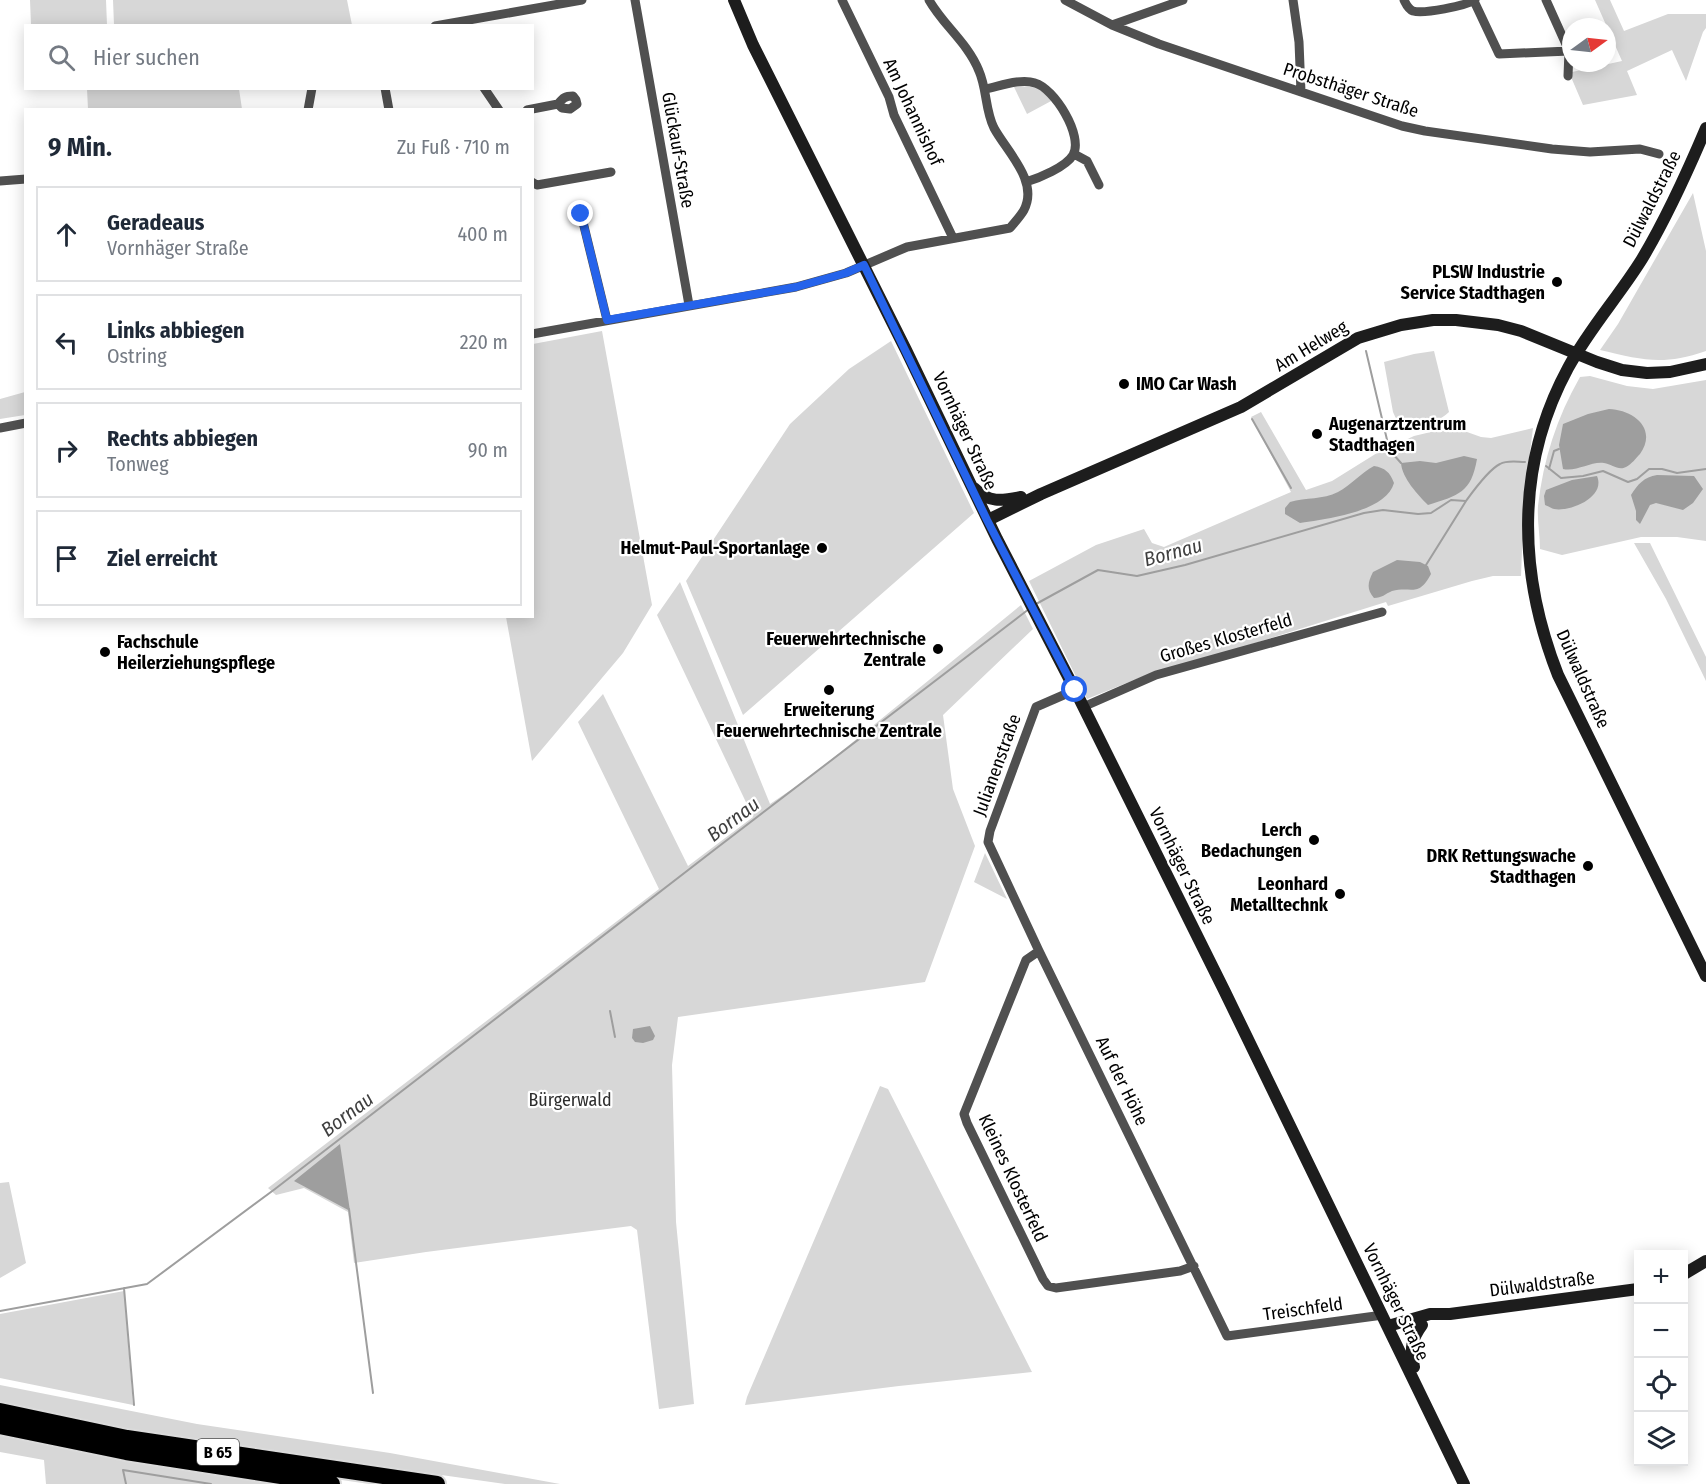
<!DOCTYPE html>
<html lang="de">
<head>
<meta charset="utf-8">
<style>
  body { margin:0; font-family:"Fira Sans Condensed",sans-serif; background:#f6f6f7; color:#1f2937 }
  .controls { position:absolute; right:18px; bottom:18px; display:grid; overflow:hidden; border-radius:0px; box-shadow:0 3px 15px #0003 }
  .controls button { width:54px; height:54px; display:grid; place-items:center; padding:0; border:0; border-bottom:2px solid #e0e1e3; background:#fff; color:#1f2937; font:30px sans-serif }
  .compass { position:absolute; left:1562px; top:18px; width:54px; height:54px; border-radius:50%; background:#fff; box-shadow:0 3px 15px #0003; rotate:75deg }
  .stop { position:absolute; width:18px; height:18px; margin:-14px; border:4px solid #2563eb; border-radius:50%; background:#fff }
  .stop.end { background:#2563eb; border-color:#fff; box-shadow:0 2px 6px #0008 }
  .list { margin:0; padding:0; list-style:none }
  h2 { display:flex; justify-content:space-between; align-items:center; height:78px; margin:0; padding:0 24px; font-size:26px }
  h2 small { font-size:20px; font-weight:400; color:#747a83 }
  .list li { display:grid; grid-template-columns:39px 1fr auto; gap:18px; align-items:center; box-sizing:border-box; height:96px; margin:0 12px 12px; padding:0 12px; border:2px solid #e0e1e3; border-radius:0px }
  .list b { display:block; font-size:22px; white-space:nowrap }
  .list p { margin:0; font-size:20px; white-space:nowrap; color:#747a83 }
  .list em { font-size:20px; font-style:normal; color:#747a83 }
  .icon { flex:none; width:33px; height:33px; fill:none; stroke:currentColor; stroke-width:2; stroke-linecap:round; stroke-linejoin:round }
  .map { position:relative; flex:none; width:1706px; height:1484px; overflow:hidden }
  .search { position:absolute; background:#fff; box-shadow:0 3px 15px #0003; left:24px; top:24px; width:510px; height:66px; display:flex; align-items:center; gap:15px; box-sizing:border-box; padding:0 21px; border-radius:0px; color:#747a83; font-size:22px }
  .panel { position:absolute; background:#fff; box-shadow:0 3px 15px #0003; left:24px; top:108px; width:510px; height:510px; border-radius:0px }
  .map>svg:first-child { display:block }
  .green { fill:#d7d7d7 }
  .water { fill:#9e9e9e }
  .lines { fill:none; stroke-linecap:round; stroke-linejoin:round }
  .stream { stroke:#9e9e9e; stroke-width:2 }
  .highway-casing { stroke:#dbdbdb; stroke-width:20 }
  .street { stroke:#505050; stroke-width:9 }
  .secondary { stroke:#1d1d1d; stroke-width:12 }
  .highway { stroke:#000; stroke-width:16 }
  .route { stroke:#2563eb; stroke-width:8 }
  .poi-dot { fill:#000; stroke:#fff; stroke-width:2 }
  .labels { text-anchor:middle; stroke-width:4.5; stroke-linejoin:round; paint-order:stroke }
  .shield { fill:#fff; stroke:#4c4c4c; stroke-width:1.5 }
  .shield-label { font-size:16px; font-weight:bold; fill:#000 }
  .street-label { font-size:18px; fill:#000; stroke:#fff }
  .poi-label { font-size:18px; font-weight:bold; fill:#000; stroke:#fff; text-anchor:end }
  .park-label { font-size:18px; fill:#2e2e2e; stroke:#fff }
  .water-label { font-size:20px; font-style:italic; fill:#3f3f3f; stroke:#fff }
</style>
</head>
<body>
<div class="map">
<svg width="1706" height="1484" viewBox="0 0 1706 1484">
  <rect width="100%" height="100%" fill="#fff"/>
  <path class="green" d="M30 0H106L107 25H31Z
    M113 0H347L352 25H114Z
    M1595 0H1610L1624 31 1668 14H1706V28L1703 32 1686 81 1672 50 1627 71 1637 95 1583 105 1571 77 1572 72 1622 61Z
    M1035 86 1053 100 1027 114 1014 87Z
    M87 89H239L242 109H88Z
    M1693 193 1706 251V351C1662 366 1643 360 1600 350L1618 324Z
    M602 331 652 605 623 653 532 761 506 617 532 616 533 344Z
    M891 341 974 513 743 715 686 581 790 424 849 369Z
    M1434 351 1449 412C1439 423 1411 429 1398 423L1393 412 1384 362 1414 354Z
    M1590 376 1627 386 1653 389 1706 380V541L1677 537H1641L1562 555 1540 549C1540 535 1537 520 1538 506 1543 460 1557 417 1580 377Z
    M25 392V415L0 419V399Z
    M1261 412 1306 490 1332 481 1377 453 1414 436 1435 431H1450L1467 432 1481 437 1491 438 1533 428 1524 501 1521 576H1493L1472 581 1388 606 1386 602 1236 649 1149 674 1087 699 1029 581 1096 545 1144 529 1152 543 1164 547 1291 492 1251 417Z
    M1634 543H1650L1706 657V681L1666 599Z
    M680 582 770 804 810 777 1021 605 1033 629 943 715 953 789 975 846 925 982 678 1017 672 1065 676 1222 694 1404 659 1409 637 1230 631 1226 426 1252 354 1263 348 1212 304 1188 276 1195 268 1188 659 889 578 722 603 694 688 866 753 817 657 615Z
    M985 853 1007 899 974 882Z
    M880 1086 888 1089 1032 1372 899 1386 745 1405 747 1397Z
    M9 1182 26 1263 0 1278V1183Z
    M124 1291 133 1405 0 1378V1314Z
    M0 1385 197 1424 390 1453 560 1484H505L130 1431 0 1404Z
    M0 1435 125 1459 284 1484H46L44 1460 0 1452Z"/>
  <path class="water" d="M1609 409C1633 410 1658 428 1640 454 1636 458 1632 464 1626 467 1618 471 1612 464 1604 463 1591 461 1577 472 1563 469L1559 445 1563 424 1588 414Z
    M1464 456 1477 459C1471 493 1459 495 1428 505 1418 495 1402 478 1401 463L1420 461 1436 463Z
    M1374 466C1385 468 1390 472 1394 483 1386 512 1326 519 1300 523L1285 514V508L1290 502C1306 497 1323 500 1338 492 1351 485 1361 473 1374 466Z
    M1657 475 1694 476 1703 489 1693 503 1683 510 1656 503 1650 505 1640 524 1636 520V511L1631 495C1638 484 1644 477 1657 475Z
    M1597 476C1606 497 1571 512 1554 509 1553 509 1546 505 1545 505L1544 496 1546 490 1572 480Z
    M1397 560 1420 562 1428 566 1431 574C1418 598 1412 586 1392 591 1385 594 1382 598 1374 598 1366 589 1368 582 1373 572Z
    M650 1026 655 1036 653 1040 643 1043 635 1042 632 1038 633 1029Z
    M340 1144 350 1211 294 1181Z"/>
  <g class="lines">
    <path class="stream" d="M1366 351 1388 444
      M1252 419 1291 488
      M1393 454 1401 463
      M1546 466 1561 478 1583 476 1603 471 1628 482 1637 479 1649 469H1662L1677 473 1706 469
      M1549 469 1554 451 1559 449
      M1426 565 1466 501
      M1036 604 1098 570 1137 576 1185 565 1364 513 1383 510 1418 514 1431 513 1451 500 1466 501C1474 490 1488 470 1500 464 1507 460 1517 462 1525 462
      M610 1011 615 1037
      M349 1209 373 1393
      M124 1288 134 1405
      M0 1311 147 1284 275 1189 718 847 1029 609
      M126 1484 123 1470 211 1484"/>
    <g class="highway-casing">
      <path id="highway" d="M0 1411 127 1438 437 1484
        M0 1426 126 1452 332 1484"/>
    </g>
    <path class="street" d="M635 0 689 305
      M842 0 889 97 894 115 953 238
      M1065 0 1112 25 1159 44 1402 126 1425 131 1552 149 1590 152 1640 149 1659 154
      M1293 0 1299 42 1301 92
      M1404 0C1406 4 1408 9 1413 11 1424 14 1465 6 1475 0
      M1546 0 1569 51 1568 76
      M1474 1 1499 54 1569 51
      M1112 25 1183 0
      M435 26 582 0
      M385 88 389 110
      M484 88 499 110
      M985 89C1000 86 1021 78 1035 83 1054 88 1084 136 1073 155 1066 167 1039 178 1026 182
      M308 110 312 88
      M527 110 558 104C563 98 565 96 573 96L576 100 577 104 570 109 562 108 558 104
      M1074 154 1087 161 1099 185
      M0 181 26 179
      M532 182 537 185 611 172
      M581 214 607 320
      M532 334 796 287 846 273 907 247 1010 228C1014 223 1020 217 1024 210 1039 181 1007 152 994 128 985 110 987 89 979 71 968 43 943 25 929 0
      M0 428 26 423
      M1075 690 1036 707 990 831 988 842 1039 951 1227 1336 1383 1315
      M1083 707 1156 675 1382 612
      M1039 951 1026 960 964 1114 967 1123 1043 1279 1048 1286 1056 1288 1180 1271 1194 1266"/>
    <path class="secondary" d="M734 0 753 45 906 350 997 539 1075 690 1224 990 1464 1484
      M1706 128C1687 173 1667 217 1642 259 1619 296 1589 329 1568 368 1515 466 1518 573 1558 675L1706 976
      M974 488C989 503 1001 501 1021 497
      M988 520 1041 494 1241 407 1358 338 1401 325 1433 320H1456L1498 325 1521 331 1597 362 1622 370 1647 373 1670 372 1706 364
      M1684 1274 1706 1261
      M1388 1326 1430 1314H1450L1638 1289
      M1414 1367C1410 1349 1411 1340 1422 1325"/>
    <use href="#highway" class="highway"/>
  </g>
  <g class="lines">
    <path class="route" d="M581 214 607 320 796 287 846 273 864 265 987 520 1075 690"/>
  </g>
  <g class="poi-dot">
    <circle cx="1557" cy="282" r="6"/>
    <circle cx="1124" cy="384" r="6"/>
    <circle cx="1317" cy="434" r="6"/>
    <circle cx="822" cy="548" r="6"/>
    <circle cx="938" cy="649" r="6"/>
    <circle cx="105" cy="652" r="6"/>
    <circle cx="829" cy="690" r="6"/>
    <circle cx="1314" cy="840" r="6"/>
    <circle cx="1588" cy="866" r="6"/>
    <circle cx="1340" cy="894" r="6"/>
  </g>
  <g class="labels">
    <rect class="shield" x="197" y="1439" width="42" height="26" rx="4.5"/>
    <g class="shield-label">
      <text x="218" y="1458">B 65</text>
    </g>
    <g class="street-label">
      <text transform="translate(1351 90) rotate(18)" y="6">Probsthäger Straße</text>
      <text transform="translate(913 112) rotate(65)" y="6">Am Johannishof</text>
      <text transform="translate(678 150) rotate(80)" y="6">Glückauf-Straße</text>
      <text transform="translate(1652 199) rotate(-63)" y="6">Dülwaldstraße</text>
      <text transform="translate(1311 346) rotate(-31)" y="6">Am Helweg</text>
      <text transform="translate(965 431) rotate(65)" y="6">Vornhäger Straße</text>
      <text transform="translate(1226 638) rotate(-16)" y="6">Großes Klosterfeld</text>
      <text transform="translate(1583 679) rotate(66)" y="6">Dülwaldstraße</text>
      <text transform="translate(997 765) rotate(-70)" y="6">Julianenstraße</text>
      <text transform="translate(1182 866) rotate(64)" y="6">Vornhäger Straße</text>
      <text transform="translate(1122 1081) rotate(64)" y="6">Auf der Höhe</text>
      <text transform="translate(1013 1178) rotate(65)" y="6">Kleines Klosterfeld</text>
      <text transform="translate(1542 1284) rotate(-7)" y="6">Dülwaldstraße</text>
      <text transform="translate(1396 1302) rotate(64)" y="6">Vornhäger Straße</text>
      <text transform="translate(1303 1309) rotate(-8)" y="6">Treischfeld</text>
    </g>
    <g class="poi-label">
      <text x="1545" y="278">PLSW Industrie<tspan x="1545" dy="21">Service Stadthagen</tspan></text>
      <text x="1136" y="390" text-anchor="start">IMO Car Wash</text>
      <text x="1329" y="430" text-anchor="start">Augenarztzentrum<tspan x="1329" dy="21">Stadthagen</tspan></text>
      <text x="810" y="554">Helmut-Paul-Sportanlage</text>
      <text x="926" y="645">Feuerwehrtechnische<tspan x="926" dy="21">Zentrale</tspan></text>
      <text x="117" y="648" text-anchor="start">Fachschule<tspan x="117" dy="21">Heilerziehungspflege</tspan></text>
      <text x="829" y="716" text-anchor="middle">Erweiterung<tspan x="829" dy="21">Feuerwehrtechnische Zentrale</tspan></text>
      <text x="1302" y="836">Lerch<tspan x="1302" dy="21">Bedachungen</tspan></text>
      <text x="1576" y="862">DRK Rettungswache<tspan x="1576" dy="21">Stadthagen</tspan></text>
      <text x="1328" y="890">Leonhard<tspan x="1328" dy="21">Metalltechnk</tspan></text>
    </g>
    <g class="park-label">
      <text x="570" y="1106">Bürgerwald</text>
    </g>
    <g class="water-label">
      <text transform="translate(1173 552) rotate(-15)" y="7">Bornau</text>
      <text transform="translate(733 819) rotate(-37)" y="7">Bornau</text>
      <text transform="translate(347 1114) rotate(-37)" y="7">Bornau</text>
    </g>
  </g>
</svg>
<div class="controls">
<button>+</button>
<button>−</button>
<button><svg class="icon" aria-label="locate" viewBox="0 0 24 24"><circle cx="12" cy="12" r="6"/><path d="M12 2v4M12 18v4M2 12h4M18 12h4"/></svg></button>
<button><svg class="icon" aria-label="layers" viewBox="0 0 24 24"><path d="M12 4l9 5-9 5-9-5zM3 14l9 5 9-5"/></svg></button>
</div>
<svg class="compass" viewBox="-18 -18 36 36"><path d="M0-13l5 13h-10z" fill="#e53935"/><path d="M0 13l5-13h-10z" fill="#747a83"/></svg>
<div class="stop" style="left:1075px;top:690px"></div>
<div class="stop end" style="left:581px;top:214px"></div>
<div class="search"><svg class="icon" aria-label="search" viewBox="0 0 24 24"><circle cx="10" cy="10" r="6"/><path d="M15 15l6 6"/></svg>Hier suchen</div>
<section class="panel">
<h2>9 Min.<small>Zu Fuß · 710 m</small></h2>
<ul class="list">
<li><svg class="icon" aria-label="ahead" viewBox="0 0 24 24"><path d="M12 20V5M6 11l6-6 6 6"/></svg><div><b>Geradeaus</b><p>Vornhäger Straße</p></div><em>400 m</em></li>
<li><svg class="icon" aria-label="left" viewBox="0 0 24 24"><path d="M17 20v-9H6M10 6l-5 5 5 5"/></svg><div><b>Links abbiegen</b><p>Ostring</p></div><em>220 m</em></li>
<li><svg class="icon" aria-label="right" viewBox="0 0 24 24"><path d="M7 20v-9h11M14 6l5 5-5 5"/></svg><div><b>Rechts abbiegen</b><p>Tonweg</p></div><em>90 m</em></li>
<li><svg class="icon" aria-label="arrive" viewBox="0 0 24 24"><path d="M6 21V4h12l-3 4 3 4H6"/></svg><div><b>Ziel erreicht</b></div></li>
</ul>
</section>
</div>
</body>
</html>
